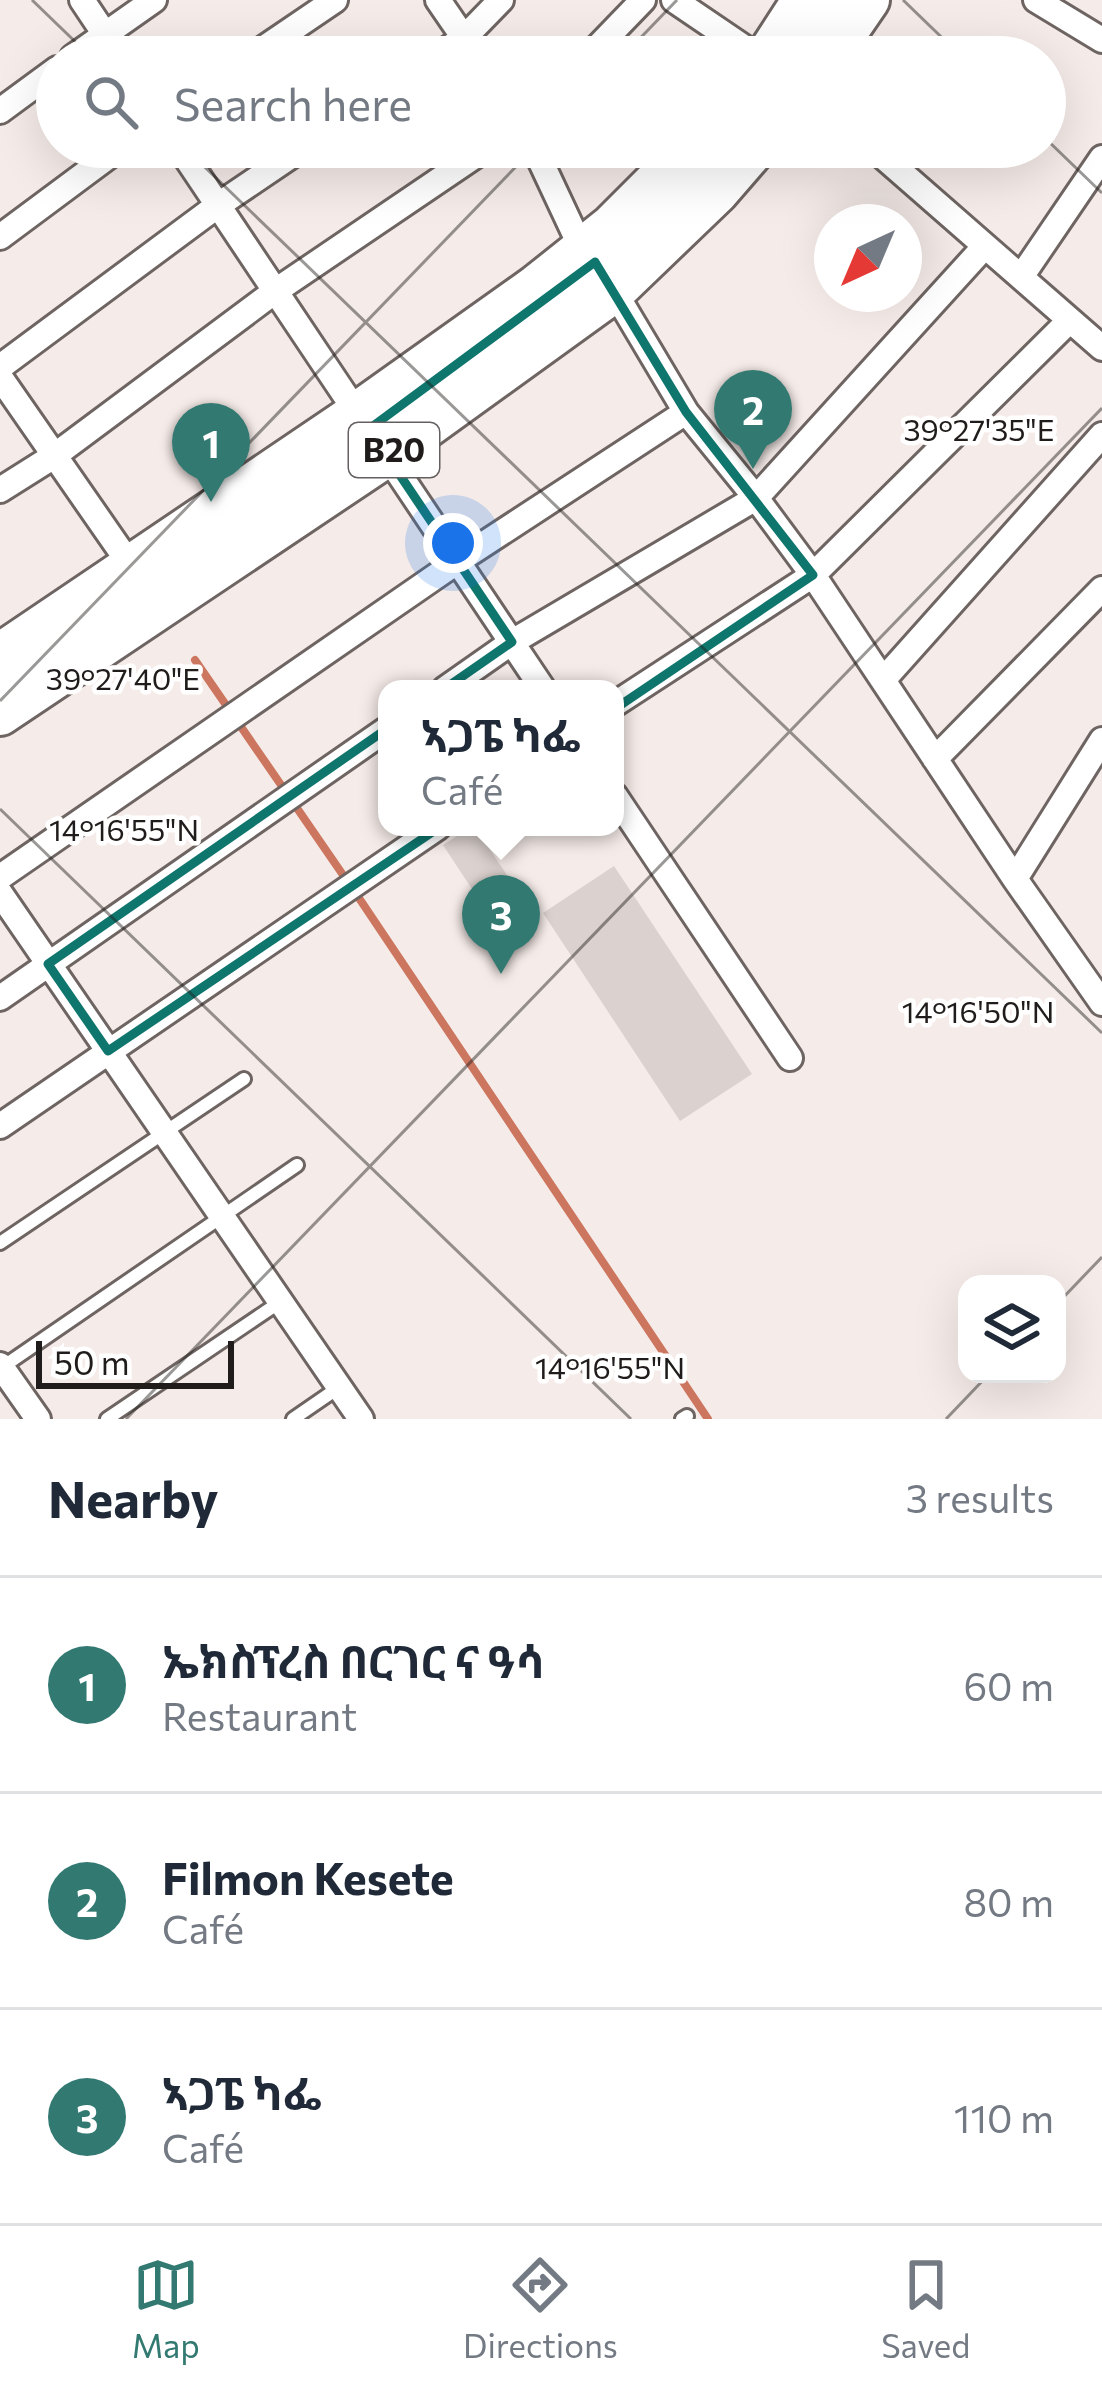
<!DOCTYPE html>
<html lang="en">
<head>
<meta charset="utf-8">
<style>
  body { margin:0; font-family:Commissioner,"Noto Sans Ethiopic",sans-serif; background:#f6f6f7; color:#1f2937 }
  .controls { position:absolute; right:36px; bottom:36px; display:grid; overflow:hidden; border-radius:24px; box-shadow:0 12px 48px #0002 }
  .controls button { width:108px; height:108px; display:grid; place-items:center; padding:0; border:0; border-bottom:3px solid #e0e1e3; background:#fff; color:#1f2937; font:60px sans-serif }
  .compass { position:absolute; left:814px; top:204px; width:108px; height:108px; border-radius:50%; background:#fff; box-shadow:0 12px 48px #0002; rotate:224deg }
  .scale { position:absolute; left:36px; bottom:30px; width:198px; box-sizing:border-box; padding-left:12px; border:6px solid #201c1b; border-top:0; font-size:33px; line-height:42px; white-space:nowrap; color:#201c1b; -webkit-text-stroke:9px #fff; paint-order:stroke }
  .you { position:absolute; left:453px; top:543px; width:42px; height:42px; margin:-30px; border:9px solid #fff; border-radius:50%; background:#1a73e8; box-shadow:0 0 0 18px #1a73e833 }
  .badge { display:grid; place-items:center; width:78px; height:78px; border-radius:50%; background:#327971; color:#fff; font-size:39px; font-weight:700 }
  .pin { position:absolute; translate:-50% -99px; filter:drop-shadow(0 3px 6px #0008) }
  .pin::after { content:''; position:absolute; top:63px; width:42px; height:36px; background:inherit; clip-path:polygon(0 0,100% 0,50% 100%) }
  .popup { position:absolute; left:378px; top:680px; width:246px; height:156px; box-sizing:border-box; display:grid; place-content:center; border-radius:24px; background:#fff; filter:drop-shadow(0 3px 9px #0005); font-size:39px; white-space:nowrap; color:#747a83 }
  .popup b { font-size:45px; color:#1f2937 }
  .popup::after { content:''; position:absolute; left:50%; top:100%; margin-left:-24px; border:24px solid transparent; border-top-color:#fff }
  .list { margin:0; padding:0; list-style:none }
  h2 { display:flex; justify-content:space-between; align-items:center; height:156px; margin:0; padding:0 48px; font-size:51px }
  h2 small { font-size:39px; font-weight:400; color:#747a83 }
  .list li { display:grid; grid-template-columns:78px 1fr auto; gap:36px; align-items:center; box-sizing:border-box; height:216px; padding:0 48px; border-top:3px solid #e0e1e3 }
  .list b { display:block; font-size:45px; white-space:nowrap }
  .list p { margin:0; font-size:39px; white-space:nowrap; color:#747a83 }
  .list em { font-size:39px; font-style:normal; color:#747a83 }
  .icon { flex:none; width:66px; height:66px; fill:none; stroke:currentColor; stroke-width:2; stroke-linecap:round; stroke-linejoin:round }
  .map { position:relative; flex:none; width:1102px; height:1419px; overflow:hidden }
  .search { position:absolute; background:#fff; box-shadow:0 12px 48px #0002; left:36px; right:36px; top:36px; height:132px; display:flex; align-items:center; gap:30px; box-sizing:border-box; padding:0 42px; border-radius:66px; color:#747a83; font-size:45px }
  .sheet { height:804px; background:#fff }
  nav { display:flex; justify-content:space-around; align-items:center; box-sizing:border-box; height:168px; border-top:3px solid #e0e1e3; background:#fff; font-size:33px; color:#747a83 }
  nav a { display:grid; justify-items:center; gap:6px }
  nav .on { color:#327971 }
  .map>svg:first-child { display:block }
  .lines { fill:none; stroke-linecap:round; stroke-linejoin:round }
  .stream { stroke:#cc765f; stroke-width:8 }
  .building { fill:#dbd1ce }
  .service-casing { stroke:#6e6562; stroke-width:18 }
  .minor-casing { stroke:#6e6562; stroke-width:30 }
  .trunk-casing { stroke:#6e6562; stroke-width:48 }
  .service { stroke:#fff; stroke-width:12 }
  .minor { stroke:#fff; stroke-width:24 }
  .trunk { stroke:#fff; stroke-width:42 }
  .marked { fill:none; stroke:#0f766e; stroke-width:9; stroke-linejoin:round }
  .ticks { fill:none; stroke:#201c1b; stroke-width:3; stroke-opacity:0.45 }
  .labels { text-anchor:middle; stroke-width:9; stroke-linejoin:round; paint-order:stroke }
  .shield { fill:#fff; stroke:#63605f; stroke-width:3 }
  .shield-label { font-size:33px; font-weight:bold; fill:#201c1b }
  .ticks-label { font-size:30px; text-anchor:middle; fill:#201c1b; stroke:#fff; stroke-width:9; stroke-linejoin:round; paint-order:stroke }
</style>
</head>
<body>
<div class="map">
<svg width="1102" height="1419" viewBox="0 0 1102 1419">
  <rect width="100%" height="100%" fill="#f5ebe8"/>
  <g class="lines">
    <path class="stream" d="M195 660 363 904 708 1419"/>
  </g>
  <path class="building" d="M471 827H475L524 901 493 921 443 845Z
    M614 866 752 1074 680 1121 543 913Z"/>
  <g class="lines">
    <g class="service-casing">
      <path id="service" d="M0 1243 244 1079
        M1 1368 297 1165
        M107 1419 280 1302
        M293 1419 338 1388
        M682 1419 687 1416"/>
    </g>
    <g class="minor-casing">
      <path id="minor" d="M82 0 120 57
        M438 0 477 57
        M674 0 758 57
        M1036 0 1102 40
        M73 57 154 0
        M251 57 335 0
        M436 57 464 38 501 0
        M588 57 643 0
        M756 57 793 0
        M0 111 57 69
        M179 147 361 419
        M534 147 578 241 614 291 686 412 756 498 813 575 1015 879 1102 1003
        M872 147 1102 348
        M0 237 121 147
        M1021 277 1102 158
        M0 367 217 206 304 147
        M0 377 127 560
        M381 447 543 689
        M0 490 54 456 274 292 488 147
        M0 644 351 407 531 279 605 220 678 147
        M884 679 1102 435
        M445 689 512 642 756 498 985 246
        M615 704 813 575 1070 320
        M935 759 1102 589
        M615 796 790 1058
        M0 877 458 561 686 412
        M1015 879 1102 740
        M0 893 361 1419
        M0 998 387 729
        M0 1126 438 827
        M0 1365 38 1419"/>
    </g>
    <g class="trunk-casing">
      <path id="trunk" d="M790 57 827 0
        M829 57 868 0
        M0 676 369 429 595 262 713 147
        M0 714 387 455 614 291 717 192 756 147"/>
    </g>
    <use href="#service" class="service"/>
    <use href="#minor" class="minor"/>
    <use href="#trunk" class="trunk"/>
  </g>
  <path class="marked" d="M595 262 686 412 813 575 108 1051 48 964 512 642 369 429Z"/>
  <path class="ticks" d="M32 0 91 57M903 0 962 57M622 57 677 0M1045 138 1102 193M184 147 1102 1033M0 701 535 147M0 809 631 1419M1057 1304 1102 1257M126 1419 1102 408M946 1419 989 1374"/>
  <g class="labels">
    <rect class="shield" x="349" y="423" width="90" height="54" rx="9"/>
    <g class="shield-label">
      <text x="394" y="462">B20</text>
    </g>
  </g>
  <g class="ticks-label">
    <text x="979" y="441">39°27'35"E</text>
    <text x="123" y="690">39°27'40"E</text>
    <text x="124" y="841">14°16'55"N</text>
    <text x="978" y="1023">14°16'50"N</text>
    <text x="610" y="1379">14°16'55"N</text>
  </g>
</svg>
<div class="controls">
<button><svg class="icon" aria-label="layers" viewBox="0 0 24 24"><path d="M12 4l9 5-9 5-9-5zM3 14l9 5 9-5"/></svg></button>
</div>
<svg class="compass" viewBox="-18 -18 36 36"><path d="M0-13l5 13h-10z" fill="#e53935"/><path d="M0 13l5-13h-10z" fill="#747a83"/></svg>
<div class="scale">50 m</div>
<div class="you"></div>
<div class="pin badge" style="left:211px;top:502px">1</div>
<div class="pin badge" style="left:753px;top:469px">2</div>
<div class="pin badge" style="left:501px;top:974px">3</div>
<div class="popup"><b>ኣጋፔ ካፌ</b>Café</div>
<div class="search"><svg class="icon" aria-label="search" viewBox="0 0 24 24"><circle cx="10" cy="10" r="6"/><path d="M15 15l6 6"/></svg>Search here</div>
</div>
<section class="sheet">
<h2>Nearby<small>3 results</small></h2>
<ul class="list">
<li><span class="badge">1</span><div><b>ኤክስፕረስ በርገር ና ዓሳ</b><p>Restaurant</p></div><em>60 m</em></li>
<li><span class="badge">2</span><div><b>Filmon Kesete</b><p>Café</p></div><em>80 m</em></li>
<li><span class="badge">3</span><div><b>ኣጋፔ ካፌ</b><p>Café</p></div><em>110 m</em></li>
</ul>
</section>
<nav>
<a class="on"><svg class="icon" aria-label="map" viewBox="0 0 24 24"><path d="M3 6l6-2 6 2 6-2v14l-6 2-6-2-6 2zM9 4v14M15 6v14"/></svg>Map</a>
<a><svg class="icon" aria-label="directions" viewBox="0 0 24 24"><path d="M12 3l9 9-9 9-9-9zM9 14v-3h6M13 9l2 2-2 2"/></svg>Directions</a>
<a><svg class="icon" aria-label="saved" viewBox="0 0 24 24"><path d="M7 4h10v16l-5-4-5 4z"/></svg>Saved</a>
</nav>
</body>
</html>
